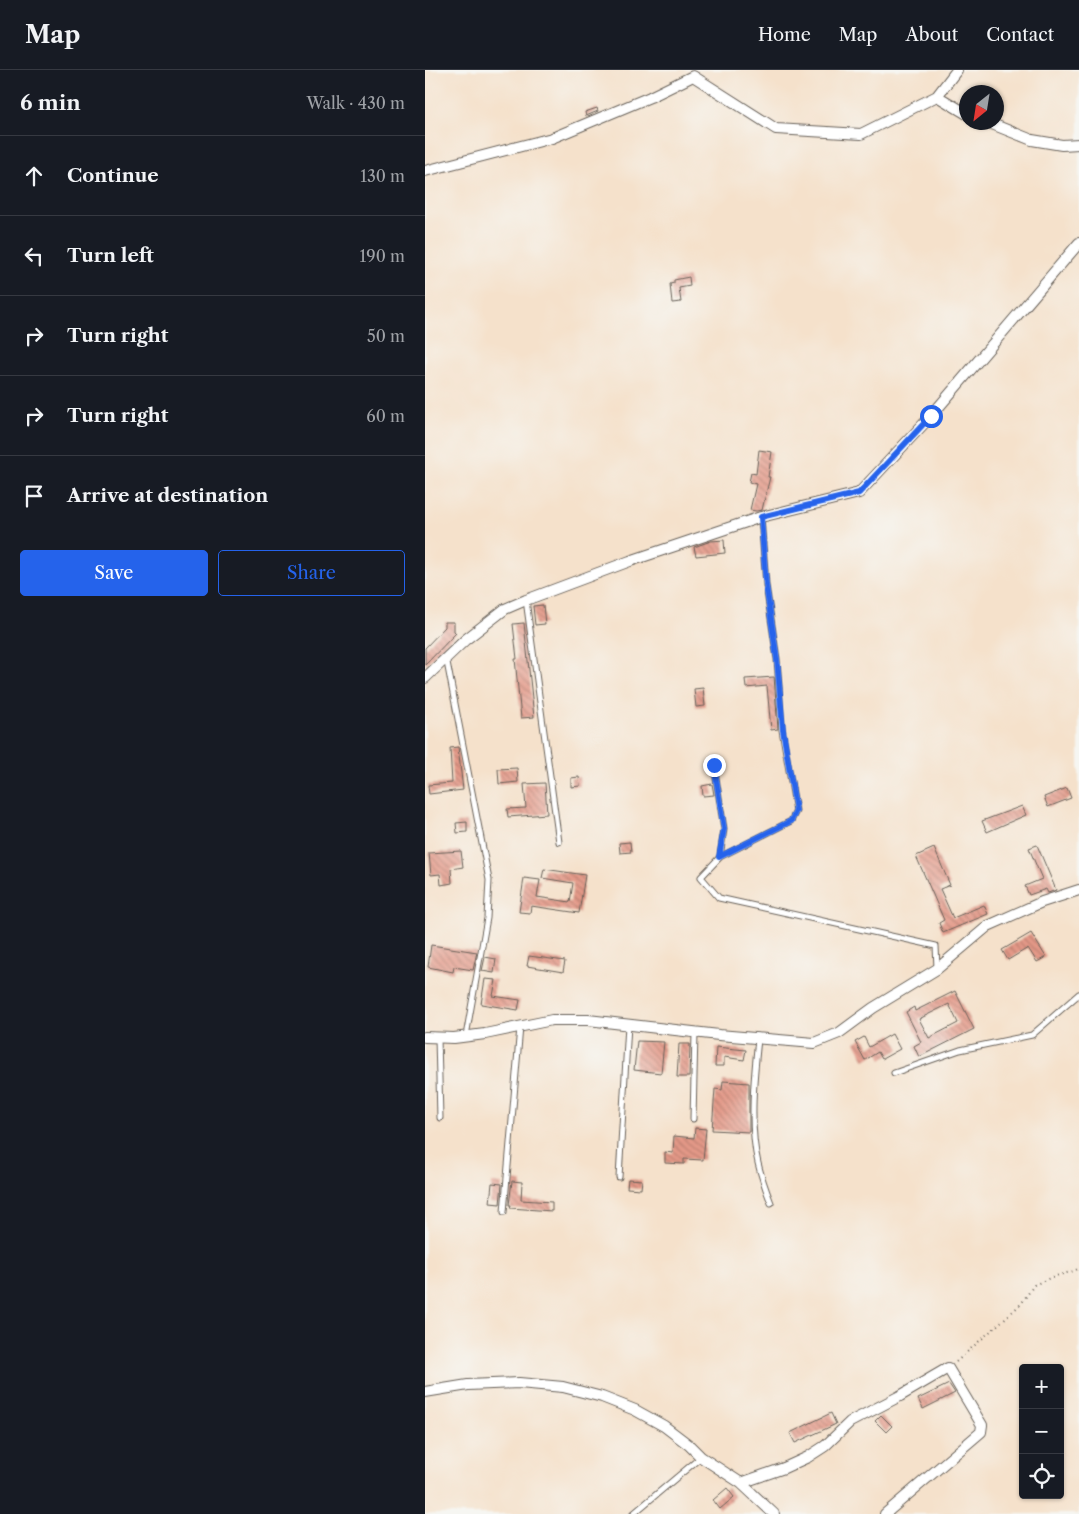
<!DOCTYPE html>
<html lang="en">
<head>
<meta charset="utf-8">
<style>
  body { margin:0; font-family:"Libre Caslon Text",serif; background:#242831; color:#f1f3f6 }
  .controls { position:absolute; right:15px; bottom:15px; display:grid; overflow:hidden; border-radius:5px; box-shadow:0 1px 4px #0004 }
  .controls button { width:45px; height:45px; display:grid; place-items:center; padding:0; border:0; border-bottom:1px solid #363941; background:#171b24; color:#f1f3f6; font:25px sans-serif }
  .compass { position:absolute; left:534px; top:15px; width:45px; height:45px; border-radius:50%; background:#171b24; box-shadow:0 1px 4px #0004; rotate:210deg }
  .stop { position:absolute; width:15px; height:15px; margin:-11px; border:4px solid #2563eb; border-radius:50%; background:#fff }
  .stop.end { background:#2563eb; border-color:#fff; box-shadow:0 1px 5px #0008 }
  .list { margin:0; padding:0; list-style:none }
  h2 { display:flex; justify-content:space-between; align-items:center; height:65px; margin:0; padding:0 20px; font-size:21px }
  h2 small { font-size:16px; font-weight:400; color:#9ea1a6 }
  .list li { display:grid; grid-template-columns:32px 1fr auto; gap:15px; align-items:center; box-sizing:border-box; height:80px; padding:0 20px; border-top:1px solid #363941 }
  .list b { display:block; font-size:19px; white-space:nowrap }
  .list em { font-size:16px; font-style:normal; color:#9ea1a6 }
  .actions { display:flex; gap:10px; padding:15px 20px }
  .actions a { flex:1; padding:11px 0; border:1px solid #2563eb; border-radius:5px; text-align:center; font-size:18px; color:#2563eb }
  .actions .main { background:#2563eb; color:#fff }
  .icon { flex:none; width:28px; height:28px; fill:none; stroke:currentColor; stroke-width:2; stroke-linecap:round; stroke-linejoin:round }
  .map { position:relative; flex:none; width:654px; height:1444px; overflow:hidden }
  header { display:flex; align-items:center; gap:30px; box-sizing:border-box; height:70px; padding:0 25px; background:#171b24; border-bottom:1px solid #363941 }
  header strong { font-size:24px }
  nav { display:flex; gap:28px; margin-inline-start:auto; font-size:18px }
  main { display:flex }
  aside { flex:1; background:#171b24 }
  .map>svg:first-child { display:block }
  .building { fill:url(#building-back-hatch); fill-rule:evenodd }
  .lines { fill:none; stroke-linecap:round; stroke-linejoin:round }
  .lane-casing { stroke:#686159; stroke-width:7 }
  .street-casing { stroke:#686159; stroke-width:12 }
  .path { stroke:#686159; stroke-width:2; stroke-dasharray:1 4; stroke-linecap:butt }
  .lane { stroke:#fff; stroke-width:5 }
  .street { stroke:#fff; stroke-width:10 }
  .route { stroke:#2563eb; stroke-width:6 }
</style>
</head>
<body>
<header>
<strong>Map</strong>
<nav><a>Home</a><a>Map</a><a>About</a><a>Contact</a></nav>
</header>
<main>
<aside>
<h2>6 min<small>Walk · 430 m</small></h2>
<ul class="list">
<li><svg class="icon" aria-label="ahead" viewBox="0 0 24 24"><path d="M12 20V5M6 11l6-6 6 6"/></svg><div><b>Continue</b></div><em>130 m</em></li>
<li><svg class="icon" aria-label="left" viewBox="0 0 24 24"><path d="M17 20v-9H6M10 6l-5 5 5 5"/></svg><div><b>Turn left</b></div><em>190 m</em></li>
<li><svg class="icon" aria-label="right" viewBox="0 0 24 24"><path d="M7 20v-9h11M14 6l5 5-5 5"/></svg><div><b>Turn right</b></div><em>50 m</em></li>
<li><svg class="icon" aria-label="right" viewBox="0 0 24 24"><path d="M7 20v-9h11M14 6l5 5-5 5"/></svg><div><b>Turn right</b></div><em>60 m</em></li>
<li><svg class="icon" aria-label="arrive" viewBox="0 0 24 24"><path d="M6 21V4h12l-3 4 3 4H6"/></svg><div><b>Arrive at destination</b></div></li>
</ul>
<div class="actions"><a class="main">Save</a><a>Share</a></div>
</aside>
<div class="map">
<svg width="654" height="1444" viewBox="0 0 654 1444">
  <defs>
    <pattern id="building-back-hatch" width="6" height="6" patternUnits="userSpaceOnUse" patternTransform="scale(1.25)"><rect width="6" height="6" fill="#e49988"/><path d="M-1 5l2 2M0 0l6 6M5-1l2 2" fill="none" stroke="#b87c6e"/></pattern>
  </defs>
  <rect width="100%" height="100%" fill="#f6f6f2"/>
  <filter id="ink" filterUnits="userSpaceOnUse"><feTurbulence type="fractalNoise" baseFrequency=".02" numOctaves="2"/><feDisplacementMap in="SourceGraphic" scale="10" xChannelSelector="R" yChannelSelector="G"/><feConvolveMatrix kernelMatrix="1 2 1 2 8 2 1 2 1" color-interpolation-filters="sRGB"/></filter>
  <filter id="wash" filterUnits="userSpaceOnUse"><feTurbulence type="fractalNoise" baseFrequency=".0096" numOctaves="4" result="noise"/><feDisplacementMap in="SourceGraphic" scale="20" xChannelSelector="R" yChannelSelector="G"/><feGaussianBlur stdDeviation="1.12" result="paint"/><feColorMatrix in="noise" values="0 0 0 0 0 0 0 0 0 0 0 0 0 0 0 0 0 1.4 0 .05"/><feComposite in="paint" operator="in"/></filter>
  <g filter="url(#wash)">
    <rect width="100%" height="100%" fill="#f5e1cb"/>
    <g id="blocks">
      <path class="building" d="M172 38 173 41 161 46 160 42Z
        M264 207 265 216 254 218 256 232 247 233 245 214 249 213V210Z
        M334 380 347 382 343 407H345L337 440 331 441 325 440 331 414 324 412 326 403 331 404Z
        M299 470 300 483 271 486 269 477 286 471Z
        M118 535 120 554 110 555 108 536Z
        M20 552H29V561L31 563 0 595V578L20 557Z
        M99 553 109 647 96 648 90 589H92L88 554Z
        M349 607 353 659 346 660 342 616 321 618 320 609Z
        M278 618 280 636 271 637 269 619Z
        M33 677 38 720 4 724 3 715 27 713 25 678Z
        M92 698 93 712 74 714 73 699Z
        M154 707 155 716 146 717V708Z
        M120 713 122 744 83 747 82 739 101 738 99 714Z
        M287 714 289 725 278 726 277 716Z
        M642 718 646 728 623 737 619 727Z
        M597 736 601 745 562 762 557 751Z
        M42 752V762L32 763 31 753Z
        M205 772 206 782 195 783 194 773Z
        M612 775 631 820 623 823 621 819 604 825 600 816 617 809 604 778Z
        M509 778 525 815 515 819 528 848 559 835 563 844 518 863 514 853 519 850 491 786Z
        M36 781 38 797 26 799 27 813 16 815 15 804 6 805 4 783Z
        M119 799 160 805 154 843 106 836 105 843 94 842 99 808 115 810 112 827 145 832 148 813 117 808Z
        M606 863 621 887 612 892 603 878 583 890 577 880Z
        M6 875 52 882 48 900 29 897 28 902 3 897Z
        M104 886 140 891 138 902 102 896Z
        M60 887 71 889 69 903 57 901Z
        M60 909 71 910 68 926 95 930 93 940 56 934Z
        M530 921 549 959 494 987 489 976 496 972 481 942 489 937 490 941ZM524 934 533 953 504 968 494 949Z
        M467 964 475 979 457 989 453 982 440 990 430 972 439 967 444 977Z
        M212 971 239 972 236 1003 209 1000Z
        M254 974H265L264 1007H252Z
        M291 977 321 980 319 990 299 987V996H290Z
        M298 1011 324 1013V1062L287 1060 290 1019 297 1020Z
        M270 1058 281 1059 278 1090 259 1089V1094L240 1093V1082L248 1083 249 1066 269 1068Z
        M203 1109 217 1110 216 1119 202 1118Z
        M87 1111 97 1112 96 1130 127 1132V1141L85 1138 86 1135H84Z
        M67 1113 77 1114 75 1134 65 1133Z
        M524 1314 530 1323 498 1339 493 1329Z
        M406 1343 411 1354 370 1373 365 1363Z
        M456 1345 467 1356 461 1362 450 1351Z
        M302 1418 309 1427 295 1439 288 1430Z"/>
    </g>
  </g>
  <g filter="url(#ink)">
    <use href="#blocks" fill-opacity="0" stroke="#686159" stroke-width="1"/>
    <g class="lines">
      <g class="lane-casing">
        <path id="lane" d="M101 530 134 772
          M21 587 64 810 62 848 41 966
          M289 695 299 759 295 787 276 807 294 828 511 876 512 898
          M295 787 366 751 371 741 357 660 352 589 341 515 336 447
          M13 968 15 1048
          M333 969C329 1006 324 1056 333 1093 336 1106 341 1120 346 1133
          M469 1003 535 980 607 965 654 924
          M268 1049 270 963
          M194 1107 203 955
          M79 1142 95 957
          M208 1444 276 1387"/>
      </g>
      <g class="street-casing">
        <path id="street" d="M512 26 542 44
          M562 52 607 70 637 75 654 74
          M0 101 127 68 225 27 268 6 351 59 436 64 512 26 532 0
          M0 608 40 570 80 539 101 530 205 491 336 447 434 423 506 346 654 173
          M0 967 29 968 60 964 127 950H163L294 965 389 973 414 963 448 938 512 899 563 856 617 832 654 820
          M0 1322 43 1315 94 1313 138 1317 177 1327 210 1340 239 1356 264 1375 276 1387 316 1413 349 1444
          M316 1413 359 1398 383 1387 400 1376 425 1352 475 1326 523 1298 557 1355 556 1362 460 1444"/>
      </g>
      <path class="path" d="M531 1292 596 1234 609 1215 627 1207 649 1201 654 1198"/>
      <use href="#lane" class="lane"/>
      <use href="#street" class="street"/>
    </g>
  </g>
  <g class="lines" filter="url(#ink)">
    <path class="route" d="M289 695 299 759 294 787 366 751 371 741 358 660 352 589 341 515 336 447 434 423 506 346"/>
  </g>
</svg>
<div class="controls">
<button>+</button>
<button>−</button>
<button><svg class="icon" aria-label="locate" viewBox="0 0 24 24"><circle cx="12" cy="12" r="6"/><path d="M12 2v4M12 18v4M2 12h4M18 12h4"/></svg></button>
</div>
<svg class="compass" viewBox="-18 -18 36 36"><path d="M0-13l5 13h-10z" fill="#e53935"/><path d="M0 13l5-13h-10z" fill="#9ea1a6"/></svg>
<div class="stop" style="left:506px;top:346px"></div>
<div class="stop end" style="left:289px;top:695px"></div>
</div>
</main>
</body>
</html>
